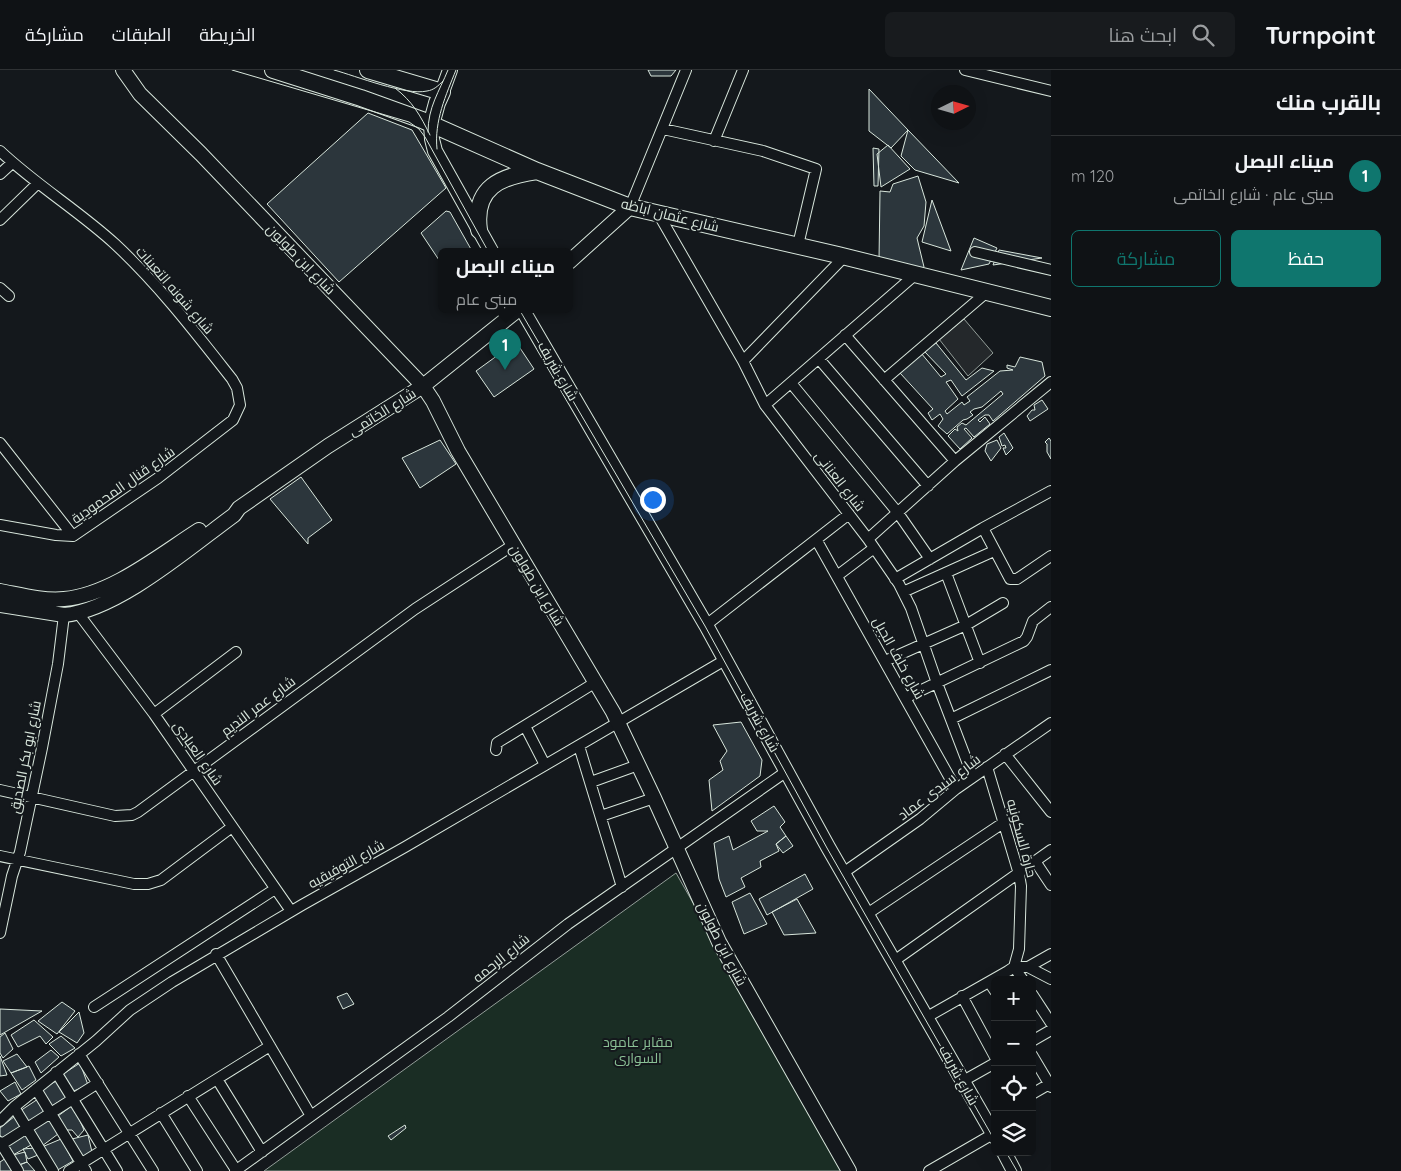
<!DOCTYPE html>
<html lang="ar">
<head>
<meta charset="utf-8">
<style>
  body { margin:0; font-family:Quicksand,Cairo,sans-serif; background:#181b1e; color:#f1f3f6; direction:rtl }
  .controls { position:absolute; right:15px; bottom:15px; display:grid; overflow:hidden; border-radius:8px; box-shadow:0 5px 20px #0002 }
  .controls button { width:45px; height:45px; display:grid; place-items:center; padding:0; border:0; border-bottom:1px solid #2f3234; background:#0f1215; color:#f1f3f6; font:25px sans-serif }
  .compass { position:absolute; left:931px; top:15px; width:45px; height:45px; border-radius:50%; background:#0f1215; box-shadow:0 5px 20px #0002; rotate:85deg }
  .you { position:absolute; left:652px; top:429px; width:18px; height:18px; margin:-12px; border:4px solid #fff; border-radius:50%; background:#1a73e8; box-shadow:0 0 0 8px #1a73e833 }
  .badge { display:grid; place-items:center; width:32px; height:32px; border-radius:50%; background:#0f766e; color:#fff; font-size:16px; font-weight:700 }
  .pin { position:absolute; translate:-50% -41px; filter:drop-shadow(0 1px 2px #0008) }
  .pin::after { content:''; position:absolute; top:26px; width:18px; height:15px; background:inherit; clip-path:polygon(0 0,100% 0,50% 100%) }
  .popup { position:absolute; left:438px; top:178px; width:135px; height:65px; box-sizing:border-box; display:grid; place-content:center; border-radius:8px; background:#0f1215; filter:drop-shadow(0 1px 4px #0005); font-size:16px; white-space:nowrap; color:#9b9ea0 }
  .popup b { font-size:19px; color:#f1f3f6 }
  .popup::after { content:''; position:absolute; left:50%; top:100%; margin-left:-10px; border:10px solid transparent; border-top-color:#0f1215 }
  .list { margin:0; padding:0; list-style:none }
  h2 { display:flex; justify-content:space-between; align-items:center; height:65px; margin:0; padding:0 20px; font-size:21px }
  h2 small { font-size:16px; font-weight:400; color:#9b9ea0 }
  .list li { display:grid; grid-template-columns:32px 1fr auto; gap:15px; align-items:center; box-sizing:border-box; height:80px; padding:0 20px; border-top:1px solid #2f3234 }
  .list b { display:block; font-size:19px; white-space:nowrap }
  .list p { margin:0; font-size:16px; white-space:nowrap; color:#9b9ea0 }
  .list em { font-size:16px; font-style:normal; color:#9b9ea0 }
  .actions { display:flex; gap:10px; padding:15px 20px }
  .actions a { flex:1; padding:11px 0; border:1px solid #0f766e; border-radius:8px; text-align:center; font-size:18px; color:#0f766e }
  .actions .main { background:#0f766e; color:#fff }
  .icon { flex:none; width:28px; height:28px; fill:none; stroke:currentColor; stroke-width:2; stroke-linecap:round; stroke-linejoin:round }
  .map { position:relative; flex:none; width:1051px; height:1101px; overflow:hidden; direction:ltr }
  header { display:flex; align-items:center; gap:30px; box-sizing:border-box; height:70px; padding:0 25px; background:#0f1215; border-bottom:1px solid #2f3234 }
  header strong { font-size:24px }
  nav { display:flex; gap:28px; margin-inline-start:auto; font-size:18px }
  .search { width:350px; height:45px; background:#181b1e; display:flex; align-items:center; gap:12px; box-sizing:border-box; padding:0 18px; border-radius:8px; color:#9b9ea0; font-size:19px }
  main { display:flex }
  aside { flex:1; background:#0f1215 }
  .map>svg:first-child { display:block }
  .green { fill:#1a2d24; stroke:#939e99 }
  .parking { fill:#24282b; stroke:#939e99 }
  .building { fill:#2c363c; stroke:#d8e6dc }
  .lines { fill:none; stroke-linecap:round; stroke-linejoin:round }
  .street-casing { stroke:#d8e6dc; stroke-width:12 }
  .secondary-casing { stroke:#d8e6dc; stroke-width:16 }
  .primary-casing { stroke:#d8e6dc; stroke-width:18 }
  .street { stroke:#14181c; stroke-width:10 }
  .secondary { stroke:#14181c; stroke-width:14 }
  .primary { stroke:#14181c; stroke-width:16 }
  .tram { stroke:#d8e6dc; stroke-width:1 }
  .labels { text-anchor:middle; stroke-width:4; stroke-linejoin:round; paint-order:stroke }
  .street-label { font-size:14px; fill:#d8e6dc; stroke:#14181c }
  .park-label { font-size:14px; fill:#8ac095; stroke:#14181c }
</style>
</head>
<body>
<header>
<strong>Turnpoint</strong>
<div class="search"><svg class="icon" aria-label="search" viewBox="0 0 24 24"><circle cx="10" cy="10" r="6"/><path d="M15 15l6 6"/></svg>ابحث هنا</div>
<nav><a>الخريطة</a><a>الطبقات</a><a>مشاركة</a></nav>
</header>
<main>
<aside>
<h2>بالقرب منك<small></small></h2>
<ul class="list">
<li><span class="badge">1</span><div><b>ميناء البصل</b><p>مبنى عام · شارع الخاتمى</p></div><em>120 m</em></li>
</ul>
<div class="actions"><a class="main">حفظ</a><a>مشاركة</a></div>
</aside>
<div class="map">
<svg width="1051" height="1101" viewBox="0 0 1051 1101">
  <rect width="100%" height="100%" fill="#14181c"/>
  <path class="green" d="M676 803 846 1101H264Z"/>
  <path class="parking" d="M964 249 993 283 968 306 939 269Z"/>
  <path class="building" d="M648 0H676L671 6H651Z
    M869 19 908 60 891 78 869 61Z
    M368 43 412 60 446 118 339 212 267 134Z
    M908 60 959 113 915 100 901 86Z
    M888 75 910 99 881 117 877 84Z
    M873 78 879 79 878 116H874Z
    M918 106 926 132 924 156 917 168 924 197 916 204 879 191 880 121 890 122 893 114Z
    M932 130 951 181 922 172Z
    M446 141 450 142 472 181H441V193L421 163Z
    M974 168 997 178 989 194 961 200Z
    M999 180 1042 188 993 195Z
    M516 272 534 299 494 327 476 301Z
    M936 273 966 310 982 298 994 301 962 326 951 310 946 312 958 329 945 341 947 344 962 332 964 335 970 331 967 327 1000 301 1013 300 1007 298V295L1015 297 1020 287 1042 292 1045 306 993 351 989 345H985L978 350 980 352 985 347 990 354 974 367 966 358 964 359 972 368 960 379 948 366 955 359 958 361 957 357 962 353 966 355 1003 324 1001 321 982 337 974 339 970 342 973 345 967 349 963 350 947 364 938 356 943 349 940 344 932 350 928 343 933 339 900 303 921 283 941 307 946 304 924 281Z
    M1042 330 1048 339 1030 351 1027 346 1032 340H1035L1034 335Z
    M1004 363 1013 378 1006 385 1003 378H1006L1005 375 1002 376 999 367Z
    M1049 368 1051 371V389L1047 382V374L1045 372Z
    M440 370 456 394 420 418 402 388Z
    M997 370 1001 378 991 391 985 381 987 374Z
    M301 407 332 450 308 468V474L270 429Z
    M741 652 762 690 760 706 712 741 709 710 723 700 720 691 727 681 713 655Z
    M774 736 785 752 780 757 786 766 776 774 779 781 760 791 761 797 741 808 745 817 726 827 719 809 714 773 729 766 733 780 768 761H757L751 751Z
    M786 766 793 776 783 783 776 774Z
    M805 804 813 819 767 845 759 829Z
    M750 823 767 854 744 864 732 832Z
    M797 829 816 863 784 865 772 842Z
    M347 923 354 934 343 939 337 927Z
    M62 932 75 941 57 964 38 951Z
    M0 939 42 941 0 965Z
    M79 942 84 963 77 973 59 962Z
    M34 950 53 967 46 974 40 966 18 977 11 965Z
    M5 963 13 979 3 988 0 983V967Z
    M61 966 75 978 61 986 49 974Z
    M51 980 59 987 41 1003 35 992Z
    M17 984 27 997 11 1003 3 991Z
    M0 986 7 1005 0 1006Z
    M80 993 88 1015 69 1023 63 1004Z
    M29 996 36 1010 22 1020 11 1003Z
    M58 1010 68 1026 47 1039 42 1019Z
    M15 1012 21 1024 8 1031 0 1021Z
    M38 1029 45 1042 27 1053 20 1041Z
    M73 1035 84 1060 78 1067 72 1060H64L58 1046Z
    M15 1046 22 1056 3 1070 0 1065V1058Z
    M49 1050 58 1064 42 1076 32 1060Z
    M405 1055 406 1058 391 1070 388 1066Z
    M26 1063 31 1075 13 1085 5 1075Z
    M88 1065 92 1082 79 1090 72 1069Z
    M61 1069 73 1091 56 1101 42 1077Z
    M35 1078 38 1085 28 1089 23 1079Z
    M25 1082 27 1092 19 1095 13 1085Z
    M6 1088 13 1101H0V1092Z
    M27 1092 35 1101H22L19 1095Z"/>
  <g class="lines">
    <g class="street-casing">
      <path id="street" d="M965 0 1051 21
        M663 59 763 81 816 99 798 175
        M714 71 743 0
        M0 81C36 115 79 141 115 174 159 215 195 262 232 309L237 318 240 335 233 350 158 408 73 466 56 465 0 455
        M0 104 12 93
        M630 137 686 0
        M659 145 743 291 765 335 868 469 899 514 911 538 937 613 973 707
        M0 150 37 114
        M975 182 1051 200
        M0 218 9 226
        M845 265 955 391
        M819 289 928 416
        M743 291 845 186
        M884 310 987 222
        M791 313 898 443 930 489
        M765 335 916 204
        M0 373 73 466
        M983 458 1010 509H1017L1051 486
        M868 469 955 391 1051 312
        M817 471 956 719
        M946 503 980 593
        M837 506 874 478
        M895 509 983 458 1051 421
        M903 522 994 481
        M78 543 154 644 291 841
        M706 555 849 444
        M885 591 966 555 1003 533
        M905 628 1024 571 1027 567 1033 551 1051 537
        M154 644 236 582
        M951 649 1051 600
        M525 656 545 695
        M579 676 622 817
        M496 680 497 673 500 671 596 612
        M1005 684 1051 742
        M591 712 638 695
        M0 720 115 746 132 745 138 742 415 539 513 475
        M601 746 654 728
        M0 786 134 814H148L161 810 232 757
        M1035 791 1051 815
        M843 803 920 749 956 719 1051 653
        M867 844 1003 753
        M0 863 12 806 20 782 42 678 58 594 64 545
        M216 884 311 1046
        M894 891 1051 780
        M1028 897 1051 884
        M1023 910 1014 897H1028L1051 909
        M989 912 995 921
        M1032 924 1051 953
        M962 926 995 987
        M94 937 275 819
        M927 947 1008 901 1014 897 1019 879 1021 816 1019 804 987 697
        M1032 971 1051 960
        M79 984 153 1101
        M1032 985 1051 1017
        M56 1002 117 1101
        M217 1009 262 1082
        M963 1011 995 993
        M36 1019 86 1101
        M1032 1024 1051 1013
        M188 1026 236 1100
        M14 1037 53 1101
        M161 1043 197 1101
        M0 1051 14 1037 96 971 130 940 172 912 302 835 405 777 725 590
        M0 1072 18 1101
        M2 1074 98 1013
        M69 1101 270 976
        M235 1101 448 947 568 854 787 701
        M929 1101 993 1064"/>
    </g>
    <g class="secondary-casing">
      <path id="secondary" d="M123 0 140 24 201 84 423 316 433 331 458 381 613 642 654 728 719 872 849 1101
        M442 22 450 0
        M431 55 432 69 435 81 491 181
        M569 192 630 137
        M522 239 706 555 828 777 995 1067
        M0 521C21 525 43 531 64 529 111 525 161 484 199 460
        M0 535 64 545C118 540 190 477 234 445L239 438 328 376 423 316 519 239
        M1004 1082 1014 1101"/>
    </g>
    <g class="primary-casing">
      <path id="primary" d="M273 0 361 28 422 50 537 101 630 137 838 185 1051 238
        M368 0 442 22 437 33 431 55
        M479 160C473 117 501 106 537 101"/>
    </g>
    <use href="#street" class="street"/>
    <use href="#secondary" class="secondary"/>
    <use href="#primary" class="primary"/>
    <path class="tram" d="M232 0 409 52 419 59 425 67 488 181
      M334 0C356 6 406 26 427 21 434 20 438 16 443 11
      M395 18C413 32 420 45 430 65
      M428 62C428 37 439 22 448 0
      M437 79C434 51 446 25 456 0
      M519 239 705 556 827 778 995 1071
      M1006 1082 1017 1101"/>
  </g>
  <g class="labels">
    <g class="street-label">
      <text transform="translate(670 145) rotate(14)" y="5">شارع عثمان اباظه</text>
      <text transform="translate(301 189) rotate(46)" y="5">شارع ابن طولون</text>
      <text transform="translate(175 220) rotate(49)" y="5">شارع شونه التعينات</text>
      <text transform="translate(558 301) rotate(60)" y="5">شارع شريف</text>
      <text transform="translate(382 342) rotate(-32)" y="5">شارع الخاتمى</text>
      <text transform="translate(840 411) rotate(52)" y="5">شارع العنانى</text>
      <text transform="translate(123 415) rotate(-35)" y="5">شارع قنال المحمودية</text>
      <text transform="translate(537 515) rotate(59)" y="5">شارع ابن طولون</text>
      <text transform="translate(899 588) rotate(61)" y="5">شارع خلف الجبل</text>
      <text transform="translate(258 636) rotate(-37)" y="5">شارع عمر النديم</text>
      <text transform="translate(760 652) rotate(61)" y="5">شارع شريف</text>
      <text transform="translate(198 683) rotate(55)" y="5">شارع العبادى</text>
      <text transform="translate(25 687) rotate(-79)" y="5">شارع ابو بكر الصديق</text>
      <text transform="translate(939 717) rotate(-37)" y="5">شارع سيدى عماد</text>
      <text transform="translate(1022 768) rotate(75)" y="5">حارة السكونيه</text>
      <text transform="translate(346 794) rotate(-29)" y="5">شارع التوفيقيه</text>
      <text transform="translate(722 874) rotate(63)" y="5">شارع ابن طولون</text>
      <text transform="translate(501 888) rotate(-39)" y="5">شارع الرحمه</text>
      <text transform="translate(959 1005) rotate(61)" y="5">شارع شريف</text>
    </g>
    <g class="park-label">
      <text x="638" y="977">مقابر عامود<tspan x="638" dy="16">السوارى</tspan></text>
    </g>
  </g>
</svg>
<div class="controls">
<button>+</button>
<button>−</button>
<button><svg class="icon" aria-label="locate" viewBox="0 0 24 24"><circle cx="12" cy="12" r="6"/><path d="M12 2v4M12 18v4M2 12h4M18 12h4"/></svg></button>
<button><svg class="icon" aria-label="layers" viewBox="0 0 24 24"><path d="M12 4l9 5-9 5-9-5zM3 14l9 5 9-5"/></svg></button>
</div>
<svg class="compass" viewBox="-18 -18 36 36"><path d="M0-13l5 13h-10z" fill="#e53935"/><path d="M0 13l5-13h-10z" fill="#9b9ea0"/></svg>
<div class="you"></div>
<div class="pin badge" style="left:505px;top:300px">1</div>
<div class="popup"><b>ميناء البصل</b>مبنى عام</div>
</div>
</main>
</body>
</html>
